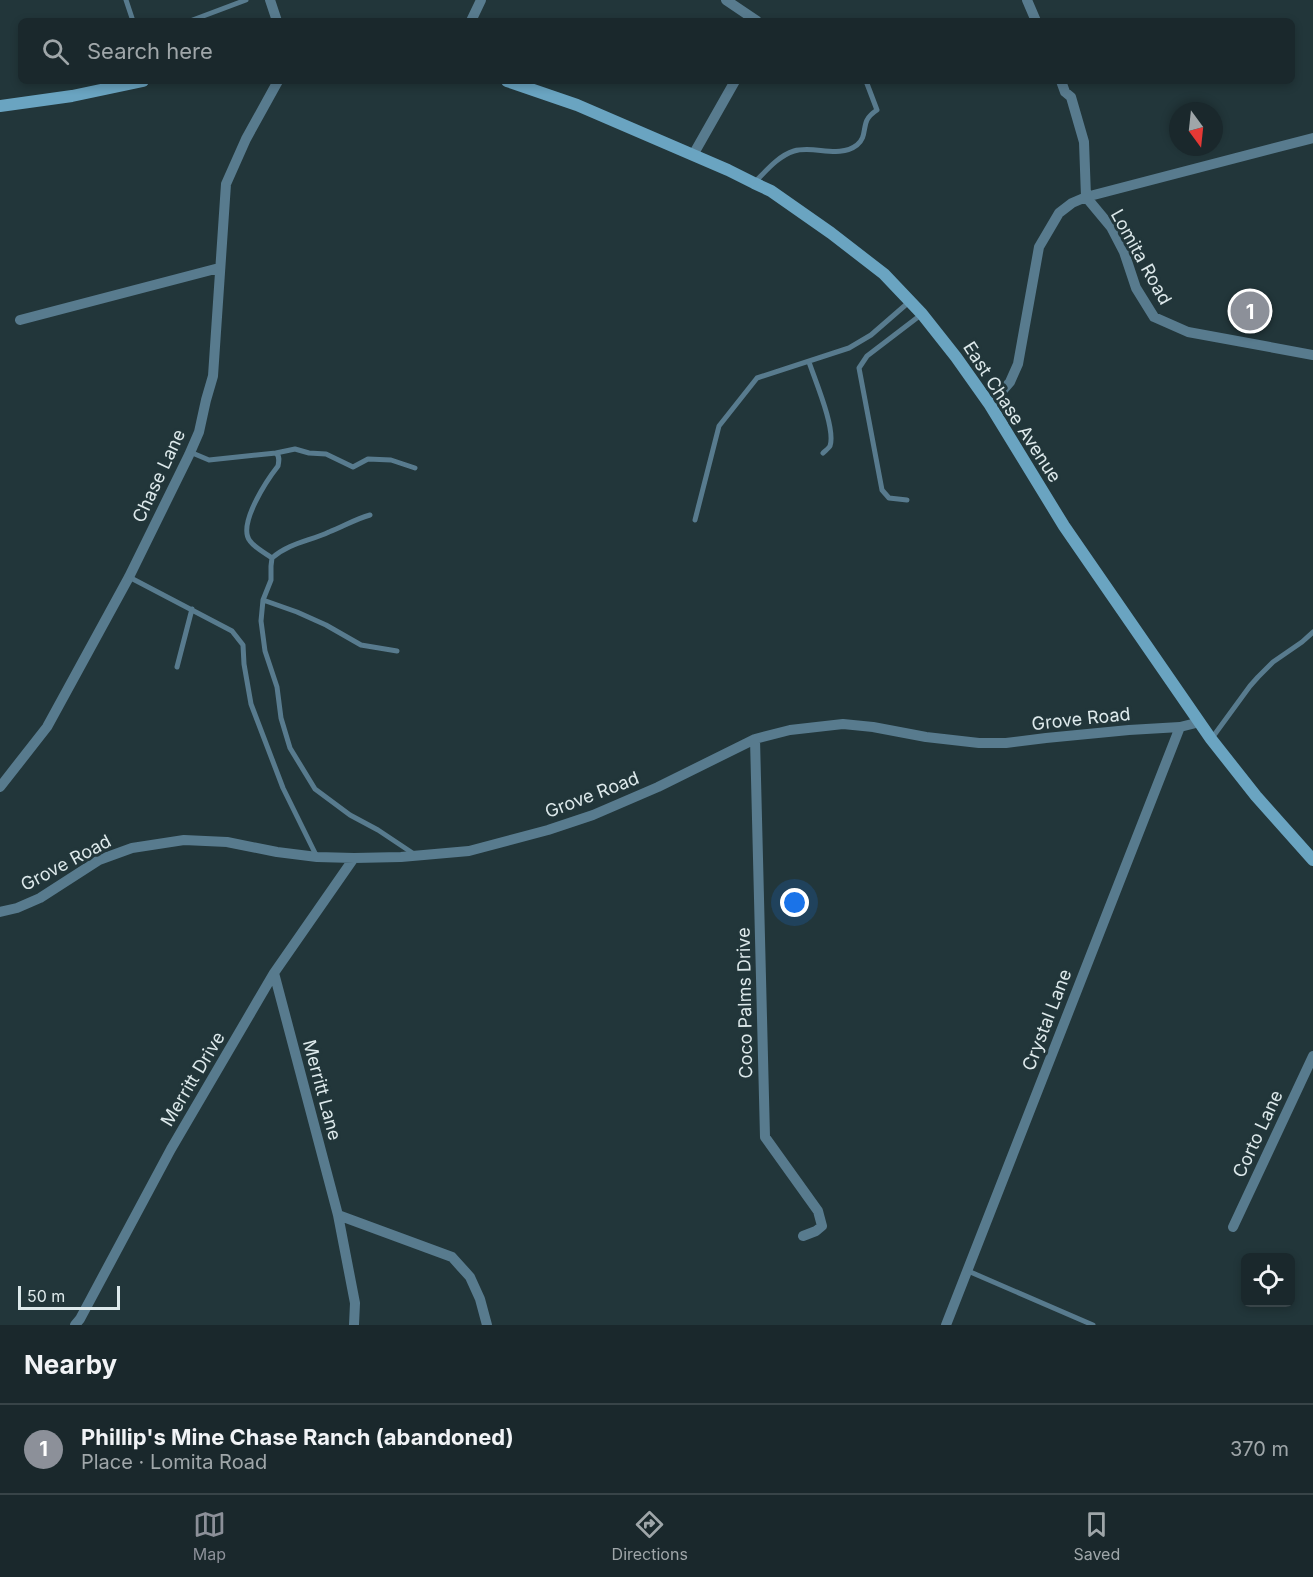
<!DOCTYPE html>
<html lang="en">
<head>
<meta charset="utf-8">
<style>
  body { margin:0; font-family:Inter,sans-serif; background:#273438; color:#f1f3f6 }
  .controls { position:absolute; right:18px; bottom:18px; display:grid; overflow:hidden; border-radius:9px; box-shadow:0 3px 9px #0003 }
  .controls button { width:54px; height:54px; display:grid; place-items:center; padding:0; border:0; border-bottom:2px solid #384448; background:#1a282c; color:#f1f3f6; font:30px sans-serif }
  .compass { position:absolute; left:1169px; top:102px; width:54px; height:54px; border-radius:50%; background:#1a282c; box-shadow:0 3px 9px #0003; rotate:165deg }
  .scale { position:absolute; left:18px; bottom:15px; width:102px; box-sizing:border-box; padding-left:6px; border:3px solid #dde9eb; border-top:0; font-size:16px; line-height:21px; white-space:nowrap; color:#dde9eb; -webkit-text-stroke:4px #22363a; paint-order:stroke }
  .you { position:absolute; left:795px; top:903px; width:21px; height:21px; margin:-15px; border:4px solid #fff; border-radius:50%; background:#1a73e8; box-shadow:0 0 0 9px #1a73e833 }
  .badge { display:grid; place-items:center; width:39px; height:39px; border-radius:50%; background:#8c9099; color:#fff; font-size:20px; font-weight:700 }
  .pin { position:absolute; translate:-50% -50%; border:3px solid #fff; box-shadow:0 2px 6px #0006 }
  .list { margin:0; padding:0; list-style:none }
  h2 { display:flex; justify-content:space-between; align-items:center; height:78px; margin:0; padding:0 24px; font-size:26px }
  h2 small { font-size:20px; font-weight:400; color:#9fa6a9 }
  .list li { display:grid; grid-template-columns:39px 1fr auto; gap:18px; align-items:center; box-sizing:border-box; height:90px; padding:0 24px; border-top:2px solid #384448 }
  .list b { display:block; font-size:22px; white-space:nowrap }
  .list p { margin:0; font-size:20px; white-space:nowrap; color:#9fa6a9 }
  .list em { font-size:20px; font-style:normal; color:#9fa6a9 }
  .icon { flex:none; width:33px; height:33px; fill:none; stroke:currentColor; stroke-width:2; stroke-linecap:round; stroke-linejoin:round }
  .map { position:relative; flex:none; width:1313px; height:1325px; overflow:hidden }
  .search { position:absolute; background:#1a282c; box-shadow:0 3px 9px #0003; left:18px; right:18px; top:18px; height:66px; display:flex; align-items:center; gap:15px; box-sizing:border-box; padding:0 21px; border-radius:9px; color:#9fa6a9; font-size:22px }
  .sheet { height:168px; background:#1a282c }
  nav { display:flex; justify-content:space-around; align-items:center; box-sizing:border-box; height:84px; border-top:2px solid #384448; background:#1a282c; font-size:16px; color:#9fa6a9 }
  nav a { display:grid; justify-items:center; gap:3px }
  nav .on { color:#8c9099 }
  .map>svg:first-child { display:block }
  .lines { fill:none; stroke-linecap:round; stroke-linejoin:round }
  .service { stroke:#587b8e; stroke-width:5 }
  .minor { stroke:#587b8e; stroke-width:10 }
  .secondary { stroke:#6aa4c1; stroke-width:12 }
  .labels { text-anchor:middle; stroke-width:6; stroke-linejoin:round; paint-order:stroke }
  .street-label { font-size:18px; fill:#dde9eb; stroke:#22363a }
</style>
</head>
<body>
<div class="map">
<svg width="1313" height="1325" viewBox="0 0 1313 1325">
  <rect width="100%" height="100%" fill="#22363a"/>
  <g class="lines">
    <path class="service" d="M126 0 133 21
      M190 21 246 0
      M754 183C766 171 778 156 794 151 814 145 839 159 857 145 866 138 863 128 867 120 869 116 874 112 877 110L866 81
      M809 362C815 380 836 429 830 446 829 448 825 451 823 453
      M190 452 209 460 276 453C280 456 279 461 278 466 267 480 237 525 250 541 255 548 265 553 272 558L271 566V580L263 600
      M276 453 295 449 309 453 326 454 353 467 368 459 391 460 415 468
      M907 500 889 498 882 490 859 368 867 356 922 314
      M695 520 719 426 757 378 849 348 871 335 909 302
      M272 558C289 543 310 541 329 532 343 527 355 519 370 515
      M129 577 232 631 243 645 244 664 251 704 283 788 317 857
      M397 651 361 645 326 625 297 612 263 600 261 621 265 651 277 687 281 718 290 748 315 789 350 815 378 830 414 854
      M177 667 192 609
      M1212 738 1250 686 1258 677 1273 662 1302 642 1313 632
      M968 1271 1093 1325"/>
    <path class="minor" d="M270 0 277 21
      M726 0 757 21
      M1027 0 1036 21
      M471 21 481 0
      M1061 81 1065 92 1071 97 1084 142 1086 197 1111 227 1124 252 1136 288 1154 317 1188 332 1313 355
      M693 155 735 81
      M20 320 219 268
      M990 405 1010 382 1018 364 1039 247 1059 213 1072 203 1086 197 1313 138
      M755 739 765 1137 818 1211 822 1226 816 1231 803 1236
      M0 787 47 727 129 577 189 455 199 432 206 400 213 376 226 184 246 139 278 81
      M0 912 17 908 40 898 99 860 132 848 184 840 227 842 277 852 317 857 354 858 401 857 469 851 548 830 593 815 658 787 755 739 790 730 843 724 873 727 926 737 979 743H1006L1046 738 1129 730 1180 727 1200 722
      M274 973 338 1215 355 1303 354 1325
      M338 1215 452 1257 470 1277 480 1299 487 1325
      M1233 1227 1313 1056
      M75 1325 80 1319 171 1149 274 973 354 858
      M946 1325 1180 727"/>
    <path class="secondary" d="M507 81 577 105 728 170 754 183 771 191 831 233 884 274 922 314 956 357 990 405 1064 526 1211 739 1256 796 1313 860
      M0 106 72 96 143 81"/>
  </g>
  <g class="labels">
    <g class="street-label">
      <text transform="translate(1141 257) rotate(61)" y="6">Lomita Road</text>
      <text transform="translate(1012 412) rotate(57)" y="6">East Chase Avenue</text>
      <text transform="translate(159 476) rotate(-65)" y="6">Chase Lane</text>
      <text transform="translate(1081 719) rotate(-6)" y="6">Grove Road</text>
      <text transform="translate(592 795) rotate(-21)" y="6">Grove Road</text>
      <text transform="translate(66 863) rotate(-28)" y="6">Grove Road</text>
      <text transform="translate(745 1003) rotate(-91)" y="6">Coco Palms Drive</text>
      <text transform="translate(1047 1020) rotate(-69)" y="6">Crystal Lane</text>
      <text transform="translate(193 1079) rotate(-59)" y="6">Merritt Drive</text>
      <text transform="translate(322 1090) rotate(75)" y="6">Merritt Lane</text>
      <text transform="translate(1258 1134) rotate(-65)" y="6">Corto Lane</text>
    </g>
  </g>
</svg>
<div class="controls">
<button><svg class="icon" aria-label="locate" viewBox="0 0 24 24"><circle cx="12" cy="12" r="6"/><path d="M12 2v4M12 18v4M2 12h4M18 12h4"/></svg></button>
</div>
<svg class="compass" viewBox="-18 -18 36 36"><path d="M0-13l5 13h-10z" fill="#e53935"/><path d="M0 13l5-13h-10z" fill="#9fa6a9"/></svg>
<div class="scale">50 m</div>
<div class="you"></div>
<div class="pin badge" style="left:1250px;top:311px">1</div>
<div class="search"><svg class="icon" aria-label="search" viewBox="0 0 24 24"><circle cx="10" cy="10" r="6"/><path d="M15 15l6 6"/></svg>Search here</div>
</div>
<section class="sheet">
<h2>Nearby<small></small></h2>
<ul class="list">
<li><span class="badge">1</span><div><b>Phillip's Mine Chase Ranch (abandoned)</b><p>Place · Lomita Road</p></div><em>370 m</em></li>
</ul>
</section>
<nav>
<a class="on"><svg class="icon" aria-label="map" viewBox="0 0 24 24"><path d="M3 6l6-2 6 2 6-2v14l-6 2-6-2-6 2zM9 4v14M15 6v14"/></svg>Map</a>
<a><svg class="icon" aria-label="directions" viewBox="0 0 24 24"><path d="M12 3l9 9-9 9-9-9zM9 14v-3h6M13 9l2 2-2 2"/></svg>Directions</a>
<a><svg class="icon" aria-label="saved" viewBox="0 0 24 24"><path d="M7 4h10v16l-5-4-5 4z"/></svg>Saved</a>
</nav>
</body>
</html>
